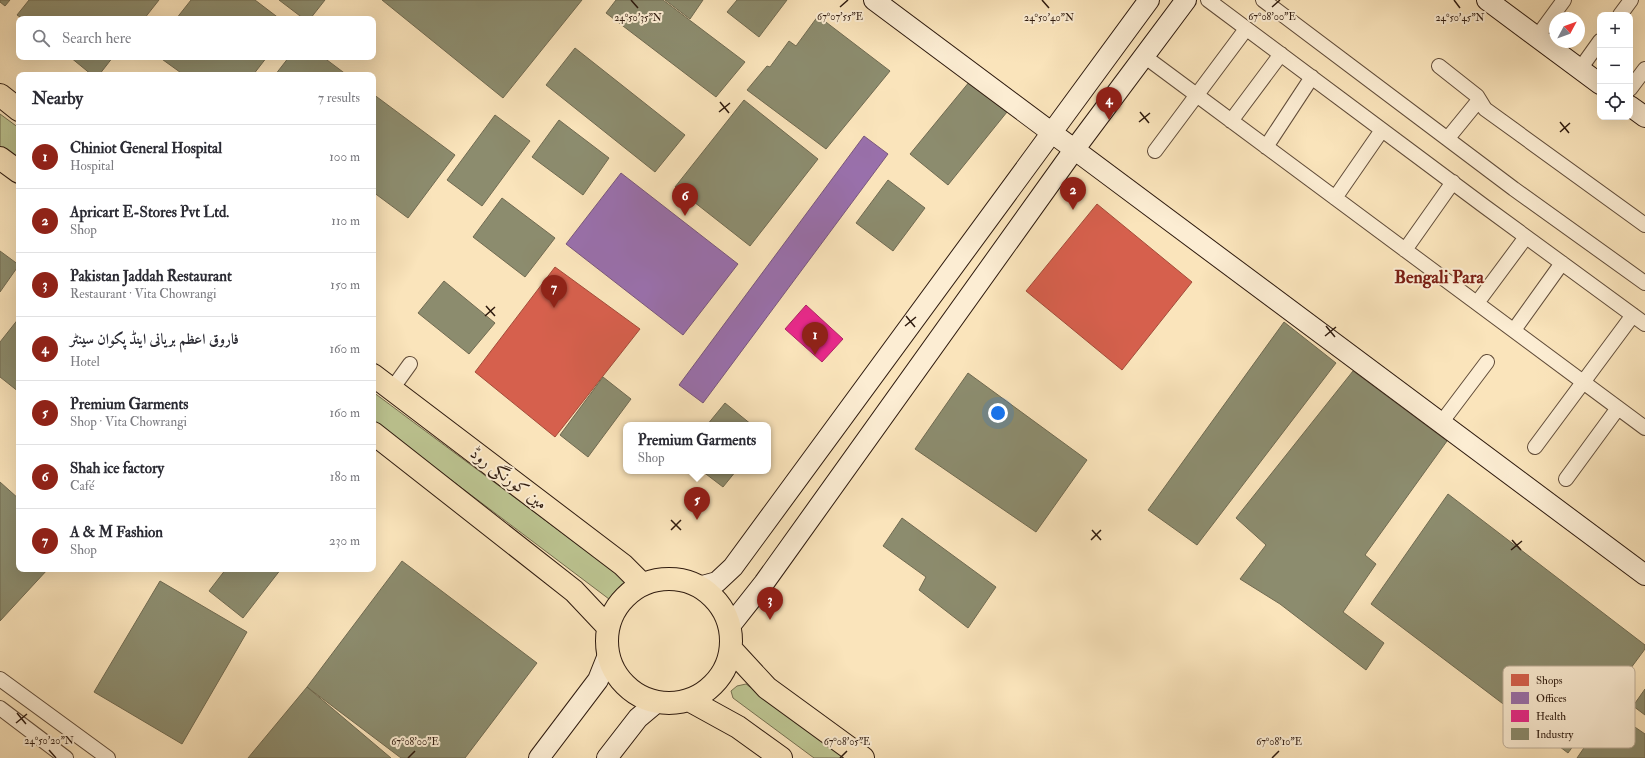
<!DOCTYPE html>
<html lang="en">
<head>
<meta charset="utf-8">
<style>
  body { margin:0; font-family:"IM FELL Double Pica",Amiri,serif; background:#f2f2f3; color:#2b2b33 }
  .controls { position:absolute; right:12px; top:12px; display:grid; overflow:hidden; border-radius:8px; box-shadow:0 4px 16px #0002 }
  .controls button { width:36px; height:36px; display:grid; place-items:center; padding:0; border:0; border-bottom:1px solid #e1e1e2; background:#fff; color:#2b2b33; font:20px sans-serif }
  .compass { position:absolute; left:1549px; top:12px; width:36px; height:36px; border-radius:50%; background:#fff; box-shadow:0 4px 16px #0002; rotate:49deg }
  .you { position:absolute; left:998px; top:413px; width:14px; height:14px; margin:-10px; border:3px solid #fff; border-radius:50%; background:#1a73e8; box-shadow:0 0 0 6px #1a73e833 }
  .badge { display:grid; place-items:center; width:26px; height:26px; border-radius:50%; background:#8f2418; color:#fff; font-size:13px; font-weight:700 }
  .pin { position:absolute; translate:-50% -33px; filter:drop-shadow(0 1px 2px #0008) }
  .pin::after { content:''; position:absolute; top:21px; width:14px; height:12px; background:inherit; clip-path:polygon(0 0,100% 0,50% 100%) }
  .popup { position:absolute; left:623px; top:422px; width:148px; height:52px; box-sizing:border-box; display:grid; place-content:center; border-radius:8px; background:#fff; filter:drop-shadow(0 1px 3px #0005); font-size:13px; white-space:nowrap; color:#7c7c81 }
  .popup b { font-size:15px; color:#2b2b33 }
  .popup::after { content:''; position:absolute; left:50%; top:100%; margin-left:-8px; border:8px solid transparent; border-top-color:#fff }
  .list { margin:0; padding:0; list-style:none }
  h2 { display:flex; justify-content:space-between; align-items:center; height:52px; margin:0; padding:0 16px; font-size:17px }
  h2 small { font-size:13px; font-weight:400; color:#7c7c81 }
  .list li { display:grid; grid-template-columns:26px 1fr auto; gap:12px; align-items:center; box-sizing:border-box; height:64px; padding:0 16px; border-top:1px solid #e1e1e2 }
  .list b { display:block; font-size:15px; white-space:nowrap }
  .list p { margin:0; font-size:13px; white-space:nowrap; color:#7c7c81 }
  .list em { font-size:13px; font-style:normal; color:#7c7c81 }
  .icon { flex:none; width:22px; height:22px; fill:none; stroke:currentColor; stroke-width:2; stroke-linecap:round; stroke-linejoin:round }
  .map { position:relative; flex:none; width:1645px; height:758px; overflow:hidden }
  .search { position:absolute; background:#fff; box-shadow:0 4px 16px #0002; left:16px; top:16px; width:360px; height:44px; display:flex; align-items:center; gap:10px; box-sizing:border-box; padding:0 14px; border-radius:8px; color:#7c7c81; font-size:15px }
  .panel { position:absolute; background:#fff; box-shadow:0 4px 16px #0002; left:16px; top:72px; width:360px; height:500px; border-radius:8px }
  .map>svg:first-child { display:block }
  .green { fill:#bcc491; stroke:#756f50 }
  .shops { fill:#d6604d; stroke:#a44b3a }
  .offices { fill:#9970ab; stroke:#79567c }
  .health { fill:#e7298a; stroke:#b02465 }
  .industry { fill:#8c8c6e; stroke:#706a51 }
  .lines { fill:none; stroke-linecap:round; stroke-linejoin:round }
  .street-casing { stroke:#614c39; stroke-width:16 }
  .secondary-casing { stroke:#2e1a0e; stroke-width:22 }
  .primary-casing { stroke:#2e1a0e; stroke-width:24 }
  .street { stroke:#fcedd3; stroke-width:14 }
  .secondary { stroke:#fcedd3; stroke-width:20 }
  .primary { stroke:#fae4bb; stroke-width:22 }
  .ticks { fill:none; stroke:#2e1a0e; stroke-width:1.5 }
  .labels { text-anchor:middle; stroke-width:4; stroke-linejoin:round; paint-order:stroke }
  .street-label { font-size:17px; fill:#2e1a0e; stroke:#fcedd3 }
  .neighbourhood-label { font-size:18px; font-weight:bold; fill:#7a1f14; stroke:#fcedd3 }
  .key { fill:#fcedd3; stroke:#beae98; stroke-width:1 }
  .key-label { font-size:11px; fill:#2e1a0e }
  .ticks-label { font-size:10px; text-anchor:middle; fill:#2e1a0e; stroke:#fcedd3; stroke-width:4; stroke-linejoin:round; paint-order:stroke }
</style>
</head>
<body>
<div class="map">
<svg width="1645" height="758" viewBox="0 0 1645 758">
  <rect width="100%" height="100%" fill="#fae4bb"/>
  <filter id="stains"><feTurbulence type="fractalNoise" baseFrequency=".005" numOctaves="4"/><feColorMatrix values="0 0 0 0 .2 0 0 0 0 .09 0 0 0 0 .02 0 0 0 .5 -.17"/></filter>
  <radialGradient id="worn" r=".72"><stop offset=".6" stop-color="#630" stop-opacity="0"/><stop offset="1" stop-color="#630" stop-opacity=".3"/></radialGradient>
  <path class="green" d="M0 114 19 128V162L0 149Z
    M373 392 624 579 626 582 615 597 609 599 373 421Z
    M746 684 846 758H814L733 698 731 691 737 686Z"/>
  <path class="shops" d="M1097 204 1192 282 1122 370 1026 291Z
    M555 267 640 329 555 437 475 372Z"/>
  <path class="offices" d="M864 136 888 154 703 403 679 385Z
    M621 173 738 264 683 335 566 244Z"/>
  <path class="health" d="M806 305 843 339 822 362 785 329Z"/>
  <path class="industry" d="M0 0H10L5 6 0 2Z
    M29 0H159L144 19H23L17 15Z
    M191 0H255L280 19H176Z
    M279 0H325L310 19H304Z
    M382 0H582L503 98Z
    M616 0H663L745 62 716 97 606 13Z
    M665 0H703L690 19Z
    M737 0H787L759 37 727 12Z
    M818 16 890 71 826 149 747 90 767 66 770 67 789 41 796 46Z
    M575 48 685 135 655 172 546 85Z
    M70 57H113L99 75H92Z
    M159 57H267L253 75H184Z
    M289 57H323L347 75H275Z
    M970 81 1007 112 948 185 910 154Z
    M373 94 455 155 408 218 373 192Z
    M744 100 818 159 750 246 675 187Z
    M495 115 530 141 482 206 447 180Z
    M559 120 609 158 583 195 532 157Z
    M888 180 925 208 893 251 856 223Z
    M502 198 555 238 525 277 473 237Z
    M0 251 19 265 0 292Z
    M444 281 495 323 469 354 418 313Z
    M19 318V392L0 377V342Z
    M1284 322 1336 363 1197 545 1148 510Z
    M1353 371 1447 441 1365 555 1376 564 1343 612 1384 643 1366 670 1280 604 1240 579 1266 545 1236 518Z
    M968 373 1087 460 1036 532 915 449Z
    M603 377 631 399 588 457 560 435Z
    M725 403 752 425H707Z
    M702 471H736L723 487Z
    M0 482 19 499V569H48L0 621Z
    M1448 494 1645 645V649L1568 753 1371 604Z
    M902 518 996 587 968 628 919 590 926 577 883 546Z
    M402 561 537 663 465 758H401L307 687Z
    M226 569H281L243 618 209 591Z
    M160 581 247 632 182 744 94 692Z
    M307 687 391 758H248Z
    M1645 689V715L1633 706Z
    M1610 710 1645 734V758H1577Z"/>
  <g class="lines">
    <g class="street-casing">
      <path id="street" d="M1208 0 1484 206 1645 324
        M1263 0 1514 189 1645 283
        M1620 15 1631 0
        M1537 37 1564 0
        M1144 56 1645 428
        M1439 66 1477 96 1485 109 1645 225
        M1580 69 1600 41
        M1630 89 1645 69
        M1231 121 1281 54
        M1448 138 1479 100
        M1266 147 1312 77
        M1155 151 1246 29
        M1335 198 1382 130
        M1405 250 1453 182
        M1477 303 1526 237
        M1514 330 1562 263
        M392 389 410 364
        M1441 423 1487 362
        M1535 447 1633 315
        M1566 479 1618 408
        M0 679 108 758
        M0 708 66 758"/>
    </g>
    <g class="secondary-casing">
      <path id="secondary" d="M874 0 1645 575
        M1487 0 1600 84
        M1630 106 1645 117
        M699 587 717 582 733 567 1149 0
        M730 626 764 583 1074 150 1186 0
        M539 758 598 680 608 655
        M607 758 638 718 657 702"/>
    </g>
    <g class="primary-casing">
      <path id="primary" d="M0 95 19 110
        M0 158 19 172
        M373 375 623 565 642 584
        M373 433 574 591 607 626
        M607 641a62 62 0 1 1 124 0a62 62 0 1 1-124 0Z
        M731 649 767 688 863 758
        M689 700 738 727 781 758"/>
    </g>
    <use href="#street" class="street"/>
    <use href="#secondary" class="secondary"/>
    <use href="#primary" class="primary"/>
  </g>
  <path class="ticks" d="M631 0 638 8M1042 0 1049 8M1454 0 1460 8M840 7 848 0M1272 7 1280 0M720 102 729 113M719 112 730 103M1140 112 1149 123M1139 122 1150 113M1560 122 1569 133M1560 132 1570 123M486 306 495 316M485 316 495 307M906 316 915 327M905 326 916 317M1326 326 1335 337M1325 336 1336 327M671 520 681 530M671 530 681 520M1092 530 1101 540M1091 540 1101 530M1512 540 1521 550M1511 550 1522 541M17 713 26 724M16 723 27 714M49 750 56 758M408 758 415 751M840 758 847 751M1272 758 1279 751"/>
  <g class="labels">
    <g class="street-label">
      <text transform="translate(509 478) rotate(37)" y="6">مین کورنگی روڈ</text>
    </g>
    <g class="neighbourhood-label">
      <text x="1439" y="283">Bengali Para</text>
    </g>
  </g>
  <rect x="1503" y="666" width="132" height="82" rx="6" class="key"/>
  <rect x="1511" y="674" width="18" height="12" fill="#d6604d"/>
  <rect x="1511" y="692" width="18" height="12" fill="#9970ab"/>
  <rect x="1511" y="710" width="18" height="12" fill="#e7298a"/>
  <rect x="1511" y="728" width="18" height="12" fill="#8c8c6e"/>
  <g class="key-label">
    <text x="1536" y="684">Shops</text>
    <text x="1536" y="702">Offices</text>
    <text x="1536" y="720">Health</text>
    <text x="1536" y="738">Industry</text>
  </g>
  <g class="ticks-label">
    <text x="840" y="20">67°07'55"E</text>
    <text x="1272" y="20">67°08'00"E</text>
    <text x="638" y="21">24°50'35"N</text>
    <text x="1049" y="21">24°50'40"N</text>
    <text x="1460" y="21">24°50'45"N</text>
    <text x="49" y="744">24°50'20"N</text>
    <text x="415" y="745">67°08'00"E</text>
    <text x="847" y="745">67°08'05"E</text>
    <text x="1279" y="745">67°08'10"E</text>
  </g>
  <rect width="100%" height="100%" filter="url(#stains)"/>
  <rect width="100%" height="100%" fill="url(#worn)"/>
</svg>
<div class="controls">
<button>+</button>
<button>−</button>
<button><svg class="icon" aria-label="locate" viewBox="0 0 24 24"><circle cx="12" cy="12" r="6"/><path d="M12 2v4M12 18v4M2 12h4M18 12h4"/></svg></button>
</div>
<svg class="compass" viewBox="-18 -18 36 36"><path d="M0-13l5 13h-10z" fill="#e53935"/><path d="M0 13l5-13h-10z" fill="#7c7c81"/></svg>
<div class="you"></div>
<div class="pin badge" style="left:815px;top:355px">1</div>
<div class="pin badge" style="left:1073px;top:210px">2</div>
<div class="pin badge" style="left:770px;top:620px">3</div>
<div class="pin badge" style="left:1109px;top:120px">4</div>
<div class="pin badge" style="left:697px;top:520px">5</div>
<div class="popup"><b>Premium Garments</b>Shop</div>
<div class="pin badge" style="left:685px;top:216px">6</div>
<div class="pin badge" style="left:554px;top:308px">7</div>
<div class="search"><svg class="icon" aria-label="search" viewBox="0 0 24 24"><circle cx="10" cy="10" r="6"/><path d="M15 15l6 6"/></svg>Search here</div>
<section class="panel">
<h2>Nearby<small>7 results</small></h2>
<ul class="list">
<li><span class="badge">1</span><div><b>Chiniot General Hospital</b><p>Hospital</p></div><em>100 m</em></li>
<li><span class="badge">2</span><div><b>Apricart E-Stores Pvt Ltd.</b><p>Shop</p></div><em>110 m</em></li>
<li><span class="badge">3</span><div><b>Pakistan Jaddah Restaurant</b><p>Restaurant · Vita Chowrangi</p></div><em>150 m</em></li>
<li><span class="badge">4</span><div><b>فاروق اعظم بریانی اینڈ پکوان سینٹر</b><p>Hotel</p></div><em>160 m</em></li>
<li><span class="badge">5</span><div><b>Premium Garments</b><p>Shop · Vita Chowrangi</p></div><em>160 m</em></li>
<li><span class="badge">6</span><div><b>Shah ice factory</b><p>Café</p></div><em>180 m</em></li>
<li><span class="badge">7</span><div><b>A &amp; M Fashion</b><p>Shop</p></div><em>230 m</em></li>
</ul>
</section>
</div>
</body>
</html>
